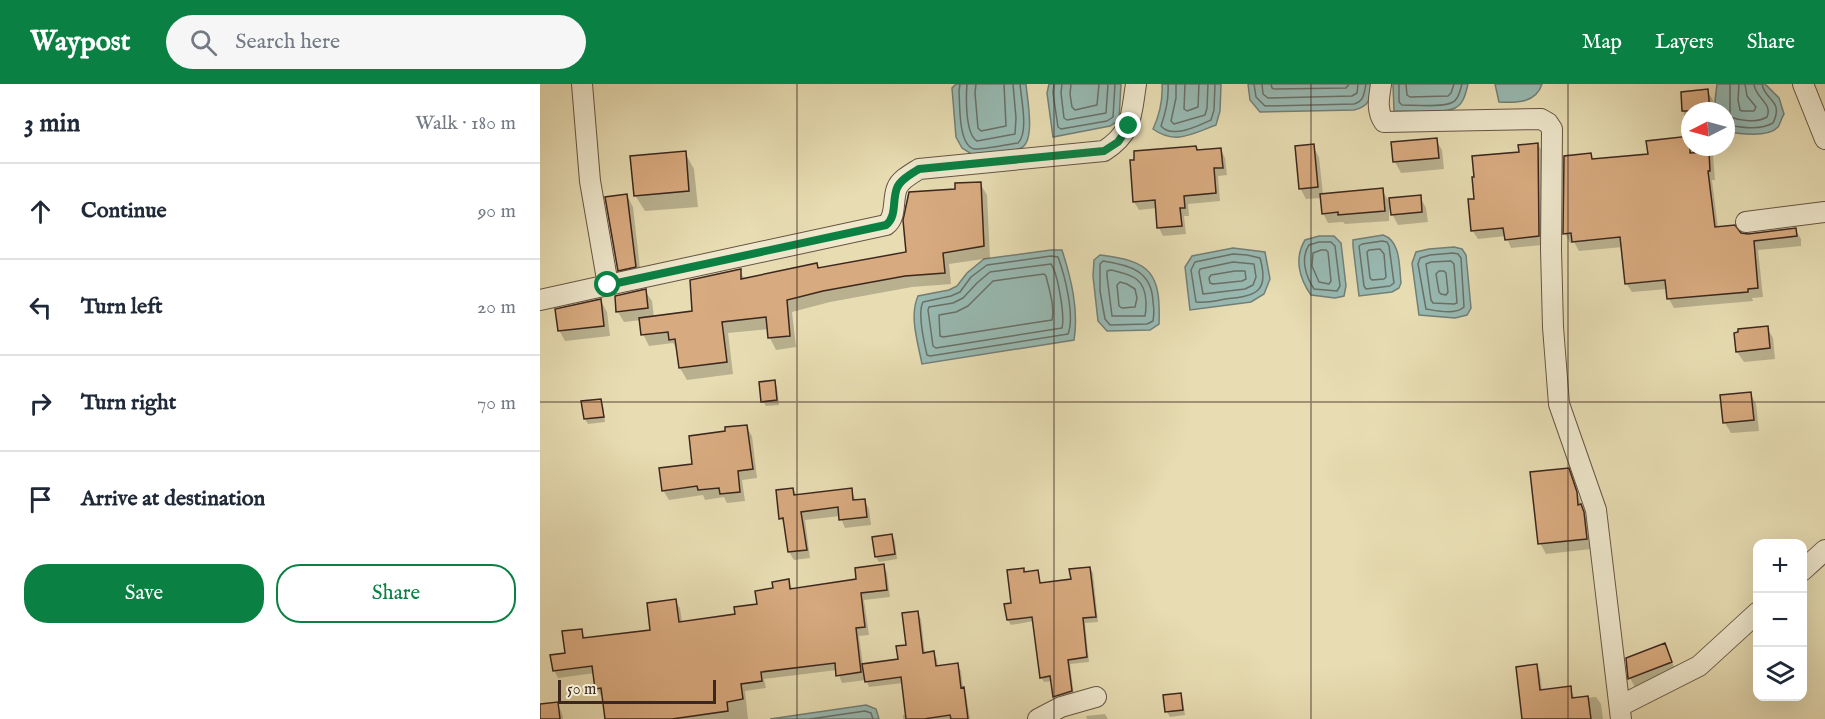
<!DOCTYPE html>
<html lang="en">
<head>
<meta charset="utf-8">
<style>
  body { margin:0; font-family:"IM FELL English",serif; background:#f6f6f7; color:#1f2937 }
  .controls { position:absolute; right:18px; bottom:18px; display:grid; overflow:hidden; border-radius:12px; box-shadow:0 6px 24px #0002 }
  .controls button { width:54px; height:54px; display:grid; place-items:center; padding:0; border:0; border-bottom:2px solid #e0e1e3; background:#fff; color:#1f2937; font:30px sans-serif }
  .compass { position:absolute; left:1141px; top:18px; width:54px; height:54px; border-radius:50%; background:#fff; box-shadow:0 6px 24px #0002; rotate:264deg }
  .scale { position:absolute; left:18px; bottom:15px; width:158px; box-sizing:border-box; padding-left:6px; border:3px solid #3b271e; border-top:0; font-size:16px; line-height:21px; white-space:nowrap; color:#3b271e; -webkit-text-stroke:4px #efe8cd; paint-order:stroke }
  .stop { position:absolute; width:18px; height:18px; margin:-14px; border:4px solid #0b8043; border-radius:50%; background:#fff }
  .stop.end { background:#0b8043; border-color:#fff; box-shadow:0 2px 6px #0008 }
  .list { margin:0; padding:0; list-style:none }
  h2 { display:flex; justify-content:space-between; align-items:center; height:78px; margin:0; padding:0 24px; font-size:26px }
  h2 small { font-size:20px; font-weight:400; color:#747a83 }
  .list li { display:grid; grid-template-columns:39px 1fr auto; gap:18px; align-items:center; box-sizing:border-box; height:96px; padding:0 24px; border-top:2px solid #e0e1e3 }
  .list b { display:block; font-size:22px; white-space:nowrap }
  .list em { font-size:20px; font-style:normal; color:#747a83 }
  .actions { display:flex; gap:12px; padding:18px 24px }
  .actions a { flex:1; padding:14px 0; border:2px solid #0b8043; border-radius:24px; text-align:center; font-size:21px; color:#0b8043 }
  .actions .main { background:#0b8043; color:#fff }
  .icon { flex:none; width:33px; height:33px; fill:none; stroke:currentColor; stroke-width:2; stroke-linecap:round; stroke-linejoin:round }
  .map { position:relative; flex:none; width:1285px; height:635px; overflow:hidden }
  header { display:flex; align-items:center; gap:36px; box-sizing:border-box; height:84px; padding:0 30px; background:#0b8043; color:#fff }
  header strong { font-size:28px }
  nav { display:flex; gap:33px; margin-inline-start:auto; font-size:21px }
  .search { width:420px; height:54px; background:#f6f6f7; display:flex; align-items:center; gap:15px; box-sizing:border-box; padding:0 21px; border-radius:33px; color:#747a83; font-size:22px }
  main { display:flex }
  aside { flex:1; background:#fff }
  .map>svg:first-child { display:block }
  .water { fill:#98bab3; stroke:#737f77; stroke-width:1.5 }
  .shadow { fill:#0003 }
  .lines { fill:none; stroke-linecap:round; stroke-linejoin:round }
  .shore { stroke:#6a7068; stroke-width:1.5 }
  .building { fill:#d8aa7f; stroke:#3b271e; stroke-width:1.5 }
  .street-casing { stroke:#665443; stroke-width:22 }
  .street { stroke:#efe8cd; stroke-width:20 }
  .route { stroke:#0b8043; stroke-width:8 }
  .grid { fill:none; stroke:#3b271e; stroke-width:1.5; stroke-opacity:0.55 }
</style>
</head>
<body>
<header>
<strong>Waypost</strong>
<div class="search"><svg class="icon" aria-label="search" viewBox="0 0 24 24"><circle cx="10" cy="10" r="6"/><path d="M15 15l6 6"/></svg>Search here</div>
<nav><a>Map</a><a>Layers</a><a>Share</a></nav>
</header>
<main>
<aside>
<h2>3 min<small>Walk · 180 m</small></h2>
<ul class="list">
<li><svg class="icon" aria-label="ahead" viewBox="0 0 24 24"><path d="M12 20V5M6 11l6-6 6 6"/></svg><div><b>Continue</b></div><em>90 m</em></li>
<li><svg class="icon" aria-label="left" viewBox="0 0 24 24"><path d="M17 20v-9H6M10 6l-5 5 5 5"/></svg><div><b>Turn left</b></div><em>20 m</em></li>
<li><svg class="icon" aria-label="right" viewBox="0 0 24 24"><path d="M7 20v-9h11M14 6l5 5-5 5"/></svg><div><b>Turn right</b></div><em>70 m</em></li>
<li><svg class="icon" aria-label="arrive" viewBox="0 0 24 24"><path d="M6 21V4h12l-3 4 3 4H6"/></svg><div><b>Arrive at destination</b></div></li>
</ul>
<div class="actions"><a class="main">Save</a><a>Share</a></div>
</aside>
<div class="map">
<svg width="1285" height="635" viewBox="0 0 1285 635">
  <rect width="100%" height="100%" fill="#e7dcb2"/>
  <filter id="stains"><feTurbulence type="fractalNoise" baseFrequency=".00333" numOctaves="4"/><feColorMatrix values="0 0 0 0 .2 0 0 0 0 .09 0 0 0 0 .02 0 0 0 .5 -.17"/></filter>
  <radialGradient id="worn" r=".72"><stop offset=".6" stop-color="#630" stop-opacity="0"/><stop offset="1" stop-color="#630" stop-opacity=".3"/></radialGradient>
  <path class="water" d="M416 0H486C487 14 496 57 481 64 473 68 443 70 433 71L422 64 416 53 412 4Z
    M509 0H581L579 36 570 42 513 53 507 9Z
    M622 0H681L680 27 676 41C652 50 635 61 613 45 620 30 623 17 622 0Z
    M708 0H832C830 15 830 22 814 26L720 28 710 16Z
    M853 0H928C926 8 924 20 915 24 904 30 867 27 854 27Z
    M955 0H1002C996 19 977 19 959 18Z
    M1177 0H1225L1239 14 1244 30C1242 33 1240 40 1238 43 1228 54 1199 50 1186 47V27H1177L1175 17Z
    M843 151C861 157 859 182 861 199L859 204 852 208 819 212 813 162V156Z
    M779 152H794L801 159 806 202 804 212 795 214 771 211C759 194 754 174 765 156Z
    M914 163 922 165 926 171 931 224 927 231 915 234 879 231 872 179 876 168 889 165Z
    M693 164 725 168 730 195 724 210 711 218 650 226 645 183 652 172Z
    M511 166H522C531 194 539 226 534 256L382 280C378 259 369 232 378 212L409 206 417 202 427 189 444 175Z
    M560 171C611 177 621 189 619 240L610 246 567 247 558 237 553 192 554 176Z
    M326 621 336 625 339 635H230Z"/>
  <path class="shadow" d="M1167 7 1173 16 1174 27H1150V63H1177V70L1173 71 1175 96H1172L1178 144 1207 151 1255 145 1261 155V162L1218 166 1223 213 1212 214 1213 217 1134 224 1129 215 1128 205 1092 208 1086 199 1083 163 1039 167 1034 158 1030 159 1025 149 1050 70 1054 76 1109 72 1146 54 1142 9Z
    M896 56 902 66 904 85 861 89 855 78Z
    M998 60 1003 69V161L971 164 966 152 938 155 932 146 935 116 980 70Z
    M773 62 779 73 783 111 842 106 851 121 880 113 886 124 888 138 858 141 849 124V137L805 140 803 138 788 139 783 129 782 114 766 115 760 104Z
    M656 63 658 68 681 66 685 74 687 91 678 92 680 117 648 120 649 132H644L646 150 623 152 619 144 617 124 599 126 594 118Z
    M145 69 154 85 158 123 105 127 95 111Z
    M440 99 447 111 450 174 409 180 411 200 372 203 290 218 252 228 256 263 236 266 230 254 229 245 188 249 193 290 147 296 140 284 138 267 133 259 109 262 103 250 101 236 84 238 78 228 105 207 112 217 114 234 153 228 200 187 205 196 277 181 279 185 367 169 417 106Z
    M87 112 93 123 101 193 85 197 79 186Z
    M61 217 67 228 70 252 25 257 19 246Z
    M1227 244 1233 254 1235 275 1204 278 1197 268Z
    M234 298 237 303 239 321 226 322 223 317Z
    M1210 309 1216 320 1219 347 1191 349 1185 339Z
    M60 316 63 321 65 338 48 340 45 335 43 318Z
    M206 342 212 352 217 394 202 396 205 417 187 419 184 413 165 416 163 411 129 416 123 406 154 381 187 348Z
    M1028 386 1034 397 1043 426 1049 440 1052 465 1006 470 1000 459Z
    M253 405 257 412 311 405 316 417 324 416 329 425 331 441 305 444 300 432 265 436 270 474 254 476 249 468 246 443 241 434Z
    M352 452 355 457 357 475 339 478 336 473Z
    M343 482 347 489 350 513 324 516 329 551 319 552 323 581 360 577 367 562 377 529 381 535 385 570 393 569 397 575 398 583 417 581 421 587 423 604 426 611 430 635H363V631H367L363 599 329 603 326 596 302 599 297 586 224 595 226 604 205 607 208 635H67L64 612H61L57 604 55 589 18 594 14 586 27 570 41 546 45 554 112 547 135 517 140 524 142 539 197 531 218 521 234 506 248 497 253 506 318 496Z
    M550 484 553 489 558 538 545 539 549 578 530 580 534 612 520 616 513 597 504 598 501 593 494 537 471 541 468 536 483 486 485 489 497 488 501 501 532 497Z
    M1124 561 1137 589 1096 605 1090 594Z
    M996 582 1000 589 1002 607 1030 604 1035 615 1056 613 1061 620 1063 635H981H983Z
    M640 611 643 616 645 631 630 633 627 628Z
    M17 619 22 629 23 635H0V622Z
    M565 630 568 635H547L546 632Z"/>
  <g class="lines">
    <path class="shore" d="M420 0 419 7C420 20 418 61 434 65 441 66 469 60 478 59 489 49 481 14 480 0
      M427 0C426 13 425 50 437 57L475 50 476 34 473 0
      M436 0 435 9 438 44 441 47 466 42 464 0
      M514 0 513 9 518 43 521 45 567 37 573 33 575 0
      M522 0 521 9 524 34 527 36 566 29 568 0
      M531 0 530 10 532 23 535 26 557 21 559 0
      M628 0C629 15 626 28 621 42 632 55 658 42 671 36L674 26 675 0
      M636 0V14L631 37 634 40 665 31 667 24 668 0
      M645 0 644 25 647 27 658 23 659 0
      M714 0 716 13 725 22 814 20C824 17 824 10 826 0
      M722 0 723 10 728 14 812 12 817 9 818 0
      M731 0 732 4 734 5 806 4 809 0
      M859 0V18L862 21C875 21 903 24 913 18 919 15 920 6 922 0
      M866 0 867 11 870 13 908 12 911 9 914 0
      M1190 0V33C1201 37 1217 39 1227 33 1233 19 1215 14 1214 0
      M1199 0 1198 16 1200 26 1202 27H1214L1216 23 1207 12 1205 0
      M1186 41C1202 43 1218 47 1233 39 1244 16 1225 17 1222 0
      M842 157 847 158 849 162 854 199 850 202 826 205 824 202 819 162 822 160Z
      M779 158H791L795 162 800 202 797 207 774 205C766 193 760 174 769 161Z
      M840 165 844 170 846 193 844 195 832 196 830 194 827 168 829 166Z
      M781 166H786L788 168 791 197 789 200 779 198 772 182 773 169Z
      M913 169 918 170 921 174 924 223C915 231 898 227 886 225L878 180 880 174 890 171Z
      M693 170 707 171 720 174C730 209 715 212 685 215 676 217 666 219 656 218L651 186 655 178Z
      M511 172 518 173C525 192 535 232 528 250L390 272 387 271C384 258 377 229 383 218L411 212 420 208 431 193 447 181Z
      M563 177C590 181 612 187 613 218 614 224 614 231 613 237L607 240 570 241 565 235 560 207V180Z
      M911 177 914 180 917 219 914 220 893 219 891 216 886 180 891 178Z
      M693 178 714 180 716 193 713 201 705 205 663 210 659 188 660 185Z
      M511 180C518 190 525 232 522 244L396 264 393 262 388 226 389 223 413 219 423 214 437 199 450 188Z
      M571 186C591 191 605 193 606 218 606 223 606 227 605 232H572L567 192V187Z
      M695 187H705L706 195 702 197 673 200 670 199 669 194 671 191Z
      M899 187H904L906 189 908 208 906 211 901 210 899 208 896 190Z
      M504 190 506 192C509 205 515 223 512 236L403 253 400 252 399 231 416 228 428 222 453 197Z
      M580 198 587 200 595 205 597 214 595 223 582 224 579 222 577 201Z
      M270 635 325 627 331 629 333 635"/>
  </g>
  <path class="building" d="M1168 5 1170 27H1142L1141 8Z
    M1150 52V69L1169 68 1170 87H1168L1175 143 1195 141 1201 149 1208 150 1256 144 1257 152 1214 157 1218 204 1208 205V208L1127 215 1125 196 1085 200 1080 153 1032 158 1031 149 1023 150 1024 72 1051 69 1052 75 1108 70 1106 57Z
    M897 54 899 74 853 78 851 58Z
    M998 59 999 152 965 156 963 144 931 147 928 115H934L932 93H934L932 72 979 68 978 61Z
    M774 60 778 103 759 105 755 62Z
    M656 62 657 66 681 64 683 84H674L676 109 644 112 645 124H640L642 142 617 144 615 116 593 118 590 76H594V67Z
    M146 67 149 107 94 112 90 72Z
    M441 98 444 162 403 169 405 189 365 192 283 207 247 216 250 252 228 254 226 233 182 238 187 278 139 284 135 255 129 256 128 248 101 251 99 234 152 227 150 196 201 185V195L277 179 278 184 366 168 363 136 369 108 415 105V99Z
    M843 104 845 127 798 131V128L782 130 780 110Z
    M87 110 96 183 78 187 65 113Z
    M881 111 882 128 851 131 849 114Z
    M106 205 108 224 76 228 75 212Z
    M61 215 64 242 18 247 15 225Z
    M1228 242 1230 264 1196 268 1194 249 1198 248V245Z
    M235 296 237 316 221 318 219 298Z
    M1211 308 1214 336 1183 339 1180 311Z
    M61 315 64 333 44 335 41 317Z
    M207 341 213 385 198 387 200 408 180 410 179 404 158 406 157 402 122 407 119 384 152 380 149 352 185 347V343Z
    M1029 384 1037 408 1038 421 1041 420 1044 428 1047 455 998 460 990 388Z
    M253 404 254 411 312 404 313 416 325 415 327 433 299 436 298 423 261 428 267 466 248 468 243 434 239 435 236 406Z
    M352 450 355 470 335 473 332 453Z
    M344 480 347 506 321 509 325 543 316 544 321 588 296 592 295 579 221 588 222 597 201 600 203 615 187 618 188 627 132 635H65L61 604 55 605 52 582 13 587 10 571 25 569 22 547 42 545 43 554 110 546 107 519 136 515 139 538 195 530 194 523 217 520 215 507 233 504 232 498 249 495 250 505 316 495 315 484Z
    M550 483 556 533 543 534 547 573 528 576 532 607 513 613 510 592 500 594 492 533 467 536 464 520 471 519 467 486 484 484V488L498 486 500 499 531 495 529 485Z
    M378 527 383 569 394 567 396 582 418 579 421 604 424 603 428 635H411L410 631 384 635H366L361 593 325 598 322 580 358 575 356 562 366 561 362 529Z
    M1125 559 1132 578 1088 595 1086 574Z
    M997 580 1000 606 1031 602 1032 614 1048 612 1051 635H982L976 583Z
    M641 609 643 626 625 628 623 611Z
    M18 618 20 635H0V620Z"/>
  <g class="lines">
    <g class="street-casing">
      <path id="street" d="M42 0 50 97 68 201 346 141C357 133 352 116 357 104 360 96 371 90 379 85L564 67C593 48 591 32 596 0
        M841 0C839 14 836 26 844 38L1001 35 1008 39 1012 45 1011 165 1013 243 1019 320 1056 426 1081 635
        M1263 0 1285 55
        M1206 138 1285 128
        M0 216 68 201
        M1262 487 1285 466
        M1080 622 1159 582 1218 528
        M498 635 521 623 556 613"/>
    </g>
    <use href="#street" class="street"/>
  </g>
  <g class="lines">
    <path class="route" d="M68 201 346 141C357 133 352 116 357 104 360 96 371 90 379 85L564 67 578 58 589 42"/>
  </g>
  <path class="grid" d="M257 0V635M514 0V635M771 0V635M1028 0V635M0 318H1285"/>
  <rect width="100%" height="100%" filter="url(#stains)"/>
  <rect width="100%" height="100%" fill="url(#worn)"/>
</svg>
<div class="controls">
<button>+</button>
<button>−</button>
<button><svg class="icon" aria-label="layers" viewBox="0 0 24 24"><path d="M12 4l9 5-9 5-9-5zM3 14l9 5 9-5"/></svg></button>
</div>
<svg class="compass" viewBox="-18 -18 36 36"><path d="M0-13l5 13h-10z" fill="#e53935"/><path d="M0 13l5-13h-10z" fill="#747a83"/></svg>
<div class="scale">50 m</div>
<div class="stop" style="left:68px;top:201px"></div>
<div class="stop end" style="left:589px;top:42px"></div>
</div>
</main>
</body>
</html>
